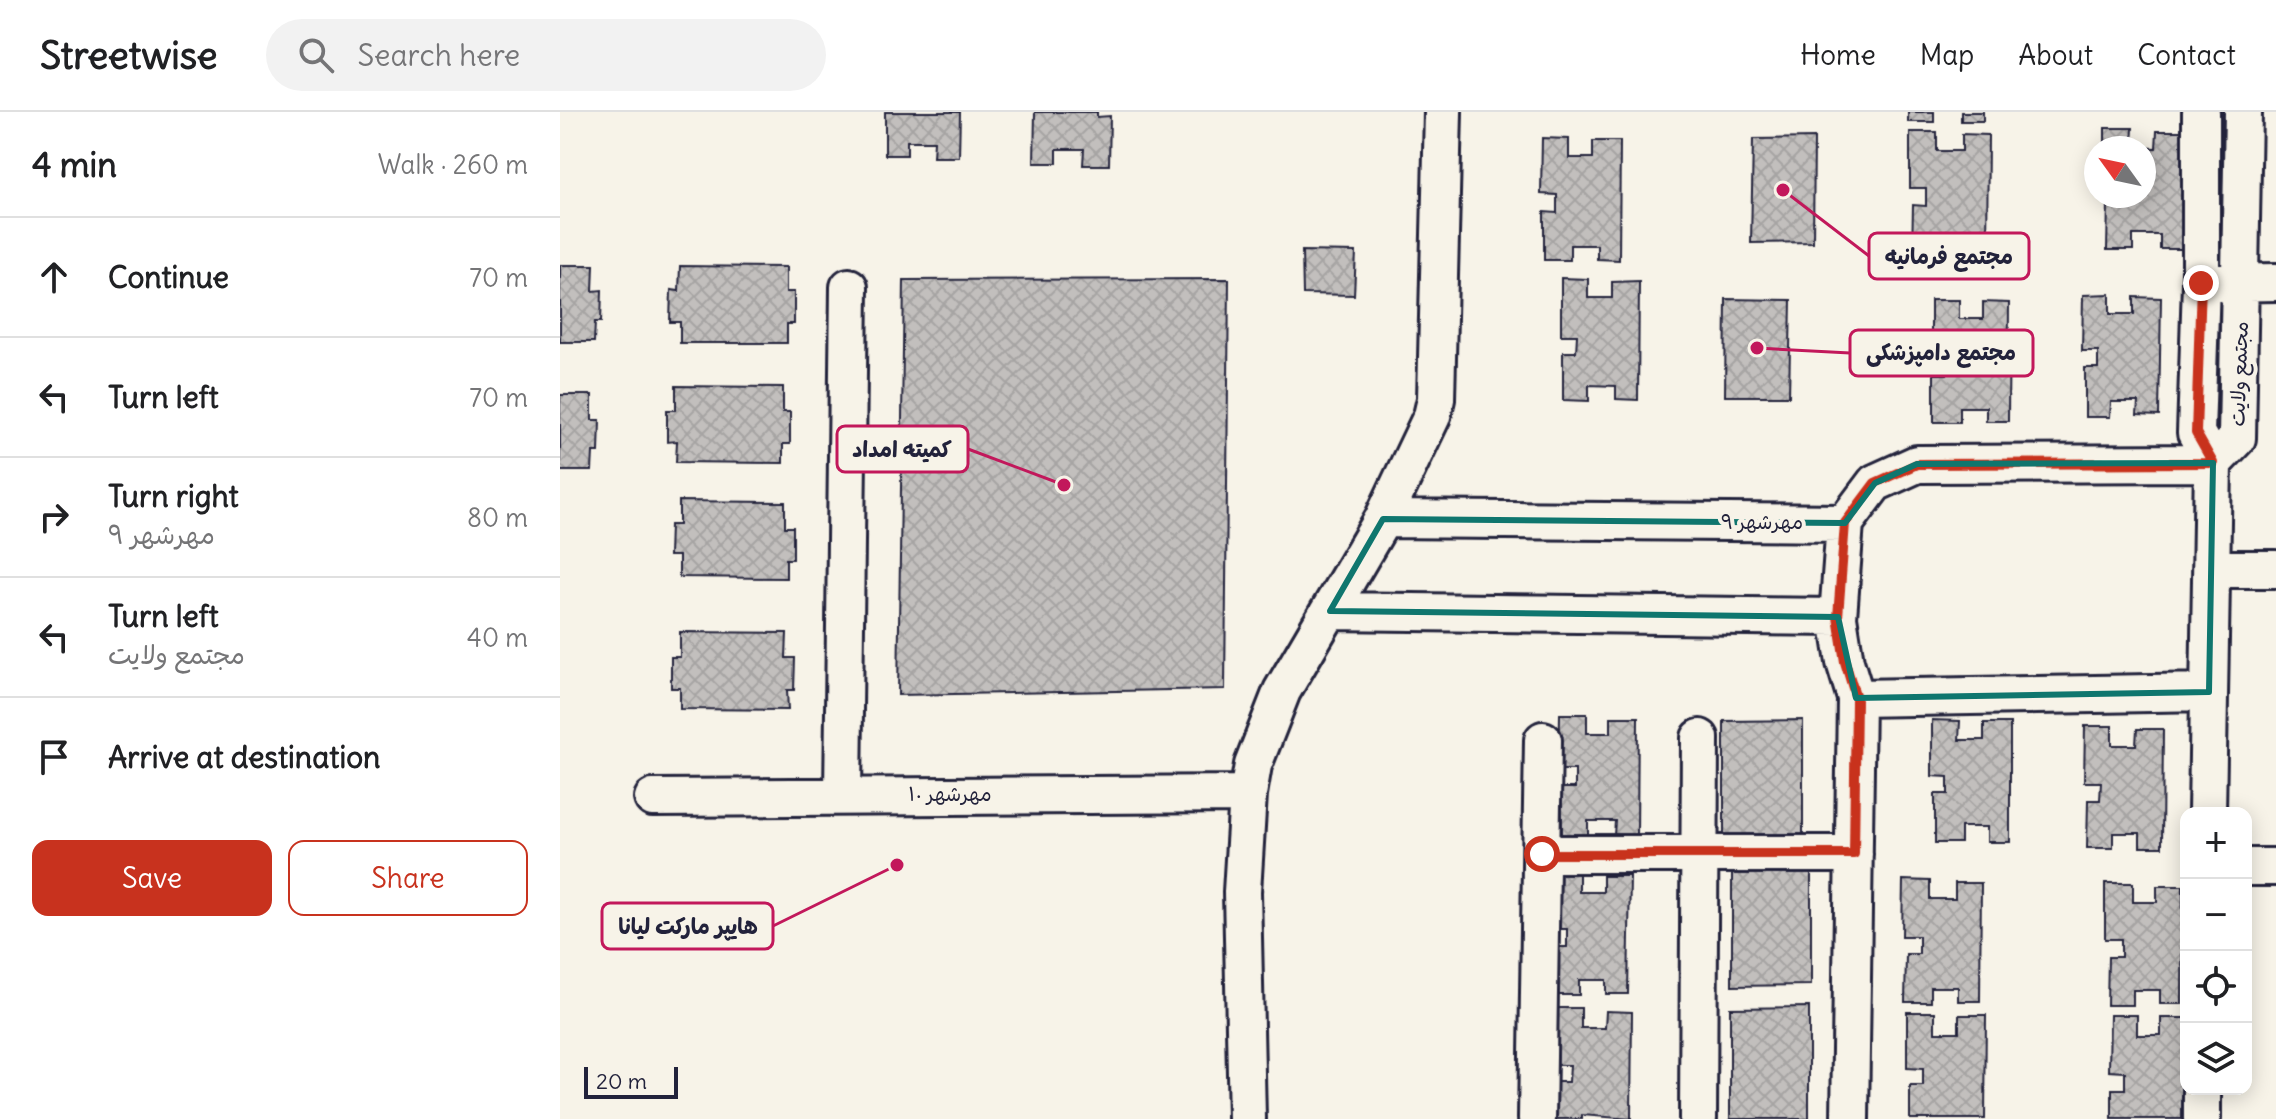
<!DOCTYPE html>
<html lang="en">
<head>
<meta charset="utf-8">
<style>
  body { margin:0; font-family:Delius,"Playpen Sans Arabic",sans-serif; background:#f2f2f2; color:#202124 }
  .controls { position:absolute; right:24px; bottom:24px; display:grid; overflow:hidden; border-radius:16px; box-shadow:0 4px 20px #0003 }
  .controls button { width:72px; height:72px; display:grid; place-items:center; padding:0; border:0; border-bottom:2px solid #e0e0e0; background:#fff; color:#202124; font:40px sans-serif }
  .compass { position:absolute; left:1524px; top:24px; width:72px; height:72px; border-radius:50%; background:#fff; box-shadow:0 4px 20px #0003; rotate:303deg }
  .scale { position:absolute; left:24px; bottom:20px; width:94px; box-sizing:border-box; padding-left:8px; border:4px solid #22223b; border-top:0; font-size:22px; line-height:28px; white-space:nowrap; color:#22223b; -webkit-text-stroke:6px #f7f3e8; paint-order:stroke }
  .stop { position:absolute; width:24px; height:24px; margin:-18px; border:6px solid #c8321e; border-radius:50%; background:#fff }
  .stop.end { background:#c8321e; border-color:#fff; box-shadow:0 2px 8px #0008 }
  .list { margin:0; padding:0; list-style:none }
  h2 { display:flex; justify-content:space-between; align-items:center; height:104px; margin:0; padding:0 32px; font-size:34px }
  h2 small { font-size:26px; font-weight:400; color:#757577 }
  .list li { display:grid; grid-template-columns:52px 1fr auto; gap:24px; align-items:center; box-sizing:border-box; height:120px; padding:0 32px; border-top:2px solid #e0e0e0 }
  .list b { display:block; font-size:30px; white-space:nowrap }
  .list p { margin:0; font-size:26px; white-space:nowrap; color:#757577 }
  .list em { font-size:26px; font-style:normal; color:#757577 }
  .actions { display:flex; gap:16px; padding:24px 32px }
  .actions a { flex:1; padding:18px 0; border:2px solid #c8321e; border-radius:16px; text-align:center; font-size:28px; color:#c8321e }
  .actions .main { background:#c8321e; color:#fff }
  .icon { flex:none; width:44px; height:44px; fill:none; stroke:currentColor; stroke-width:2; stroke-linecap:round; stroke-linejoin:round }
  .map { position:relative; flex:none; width:1716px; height:1007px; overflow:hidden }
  header { display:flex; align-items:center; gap:48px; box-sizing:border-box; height:112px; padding:0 40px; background:#fff; border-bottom:2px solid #e0e0e0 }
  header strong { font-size:38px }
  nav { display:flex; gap:44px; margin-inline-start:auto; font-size:28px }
  .search { width:560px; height:72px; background:#f2f2f2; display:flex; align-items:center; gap:20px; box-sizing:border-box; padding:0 28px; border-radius:44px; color:#757577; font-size:30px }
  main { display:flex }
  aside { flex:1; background:#fff }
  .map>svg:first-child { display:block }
  .building { fill:url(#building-cross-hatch); stroke:#22223b; stroke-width:2 }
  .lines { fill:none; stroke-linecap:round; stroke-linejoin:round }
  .street-casing { stroke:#22223b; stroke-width:42 }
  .street { stroke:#f7f3e8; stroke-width:36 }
  .route { stroke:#c8321e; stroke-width:10 }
  .marked { fill:none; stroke:#0f766e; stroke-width:6; stroke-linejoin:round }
  .labels { text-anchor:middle; stroke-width:8; stroke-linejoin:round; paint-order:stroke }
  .street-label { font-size:20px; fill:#22223b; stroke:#f7f3e8 }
  .leader { fill:none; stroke:#c2185b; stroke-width:3 }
  .callout-dot { fill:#c2185b; stroke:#f7f3e8; stroke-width:3 }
  .callout { fill:#f7f3e8; stroke:#c2185b; stroke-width:3 }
  .callout-label { font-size:22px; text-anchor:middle; font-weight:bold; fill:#22223b }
</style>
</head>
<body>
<header>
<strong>Streetwise</strong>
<div class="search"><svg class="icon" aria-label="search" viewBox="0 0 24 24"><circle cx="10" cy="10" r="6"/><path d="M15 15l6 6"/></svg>Search here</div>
<nav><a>Home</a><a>Map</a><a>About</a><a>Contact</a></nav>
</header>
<main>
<aside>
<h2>4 min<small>Walk · 260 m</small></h2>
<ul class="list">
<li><svg class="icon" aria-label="ahead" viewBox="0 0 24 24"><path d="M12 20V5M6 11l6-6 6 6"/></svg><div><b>Continue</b></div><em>70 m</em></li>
<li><svg class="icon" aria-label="left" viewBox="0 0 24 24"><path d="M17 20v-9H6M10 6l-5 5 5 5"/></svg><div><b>Turn left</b></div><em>70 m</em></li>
<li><svg class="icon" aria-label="right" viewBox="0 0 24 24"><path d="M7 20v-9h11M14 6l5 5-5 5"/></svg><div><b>Turn right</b><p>مهرشهر ۹</p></div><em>80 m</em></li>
<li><svg class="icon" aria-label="left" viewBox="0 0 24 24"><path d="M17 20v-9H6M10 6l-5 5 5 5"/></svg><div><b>Turn left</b><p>مجتمع ولایت</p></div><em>40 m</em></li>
<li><svg class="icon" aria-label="arrive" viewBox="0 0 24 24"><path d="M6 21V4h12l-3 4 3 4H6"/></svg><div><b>Arrive at destination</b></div></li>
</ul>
<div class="actions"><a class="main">Save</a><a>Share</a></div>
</aside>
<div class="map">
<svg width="1716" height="1007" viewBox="0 0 1716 1007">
  <defs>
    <pattern id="building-cross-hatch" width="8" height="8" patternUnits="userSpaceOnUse" patternTransform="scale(2)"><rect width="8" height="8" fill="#c2bfbd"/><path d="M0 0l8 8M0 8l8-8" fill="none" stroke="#a6a4a3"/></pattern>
  </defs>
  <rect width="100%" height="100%" fill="#f7f3e8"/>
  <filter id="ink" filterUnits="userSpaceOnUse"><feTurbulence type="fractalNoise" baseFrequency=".0125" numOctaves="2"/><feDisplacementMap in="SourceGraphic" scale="16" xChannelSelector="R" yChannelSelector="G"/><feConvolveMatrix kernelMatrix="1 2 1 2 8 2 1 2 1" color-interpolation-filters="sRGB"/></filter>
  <g filter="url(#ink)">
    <path class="building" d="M325 0H400L399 45H373L374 29H347V43H325Z
      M475 0H537V5L550 4 549 53H523L524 37H497V51H474Z
      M1348 0H1374V10H1348Z
      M1401 0H1423V9H1401Z
      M1545 16H1573L1572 35 1596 36 1597 19H1623L1622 137H1600V123H1573V138H1547L1548 90H1560V84H1584V36H1545Z
      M1350 20H1377V39H1402V22L1428 23 1427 141H1405V127H1378V142H1352L1353 93 1366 94V76H1350Z
      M982 26 1009 27V46H1033V29H1060L1059 148 1037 147V133H1010V148H984V100L997 101V83L981 82Z
      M1254 26 1253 130 1191 131 1193 27Z
      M742 139 796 140 794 183 743 182Z
      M0 153H34L33 179 42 178 41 210H35L34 230H0Z
      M120 154 226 155V180H234V212H227V231H120V210H110L111 178 119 179Z
      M1001 166 1028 167V186H1052V170L1079 169 1078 288 1056 287V274L1029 273V289L1003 288V240H1016L1017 223H1001Z
      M669 167 665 577 338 583 344 168Z
      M1550 182V202H1574V185L1601 186 1599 304 1577 303 1578 290H1551L1550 305H1525V256H1538V239H1522L1523 183Z
      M1166 187 1231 188 1229 284H1165Z
      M1371 188H1399V207H1423V190L1449 191 1448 309H1426V295H1400V310H1374V262H1387V244H1371Z
      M116 274 223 275V300H230V332H223V351L116 350 117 329 107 330V298H116Z
      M0 283H32V308H40L39 340H33L32 359H0Z
      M119 389 225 390V415H233V447H226V466L119 465V444H109L110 413H119Z
      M120 520 227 521 226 546H235L234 578H227L228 598 120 597V576H111V545H120Z
      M1000 602H1027V621H1051V605H1078L1077 723H1054L1055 709H1028V724H1002V676H1015V658H999Z
      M1243 608V726H1164V609Z
      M1372 608 1400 609 1399 628H1424V611H1450V730H1427V715H1401V731H1375V682H1388V665L1372 664Z
      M1525 614H1552V633H1576L1577 617H1603L1602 735H1580V721H1553V736H1527L1528 688H1540L1541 670H1524Z
      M1172 756H1251V873L1172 874Z
      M991 761 1019 762V780H1043V764H1070L1068 882H1046V868H1019V883H993L994 835H1007V817H991Z
      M1343 768 1370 769V787H1395V771H1421L1420 889H1398V875H1371V890H1345L1346 842H1359V824H1342Z
      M1545 771H1573V790H1597V774H1623L1622 892H1600V878H1573V893H1547L1548 845H1561V827H1545Z
      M1249 895V1007H1170V896Z
      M994 896H1021V916H1045L1046 899 1072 900 1071 1007 1022 1003V1007H996V970H1009L1010 953H994Z
      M1347 900H1375V920H1399V903H1426L1425 1007H1350V974H1363V957L1347 956Z
      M1550 903H1577V923H1601V906H1626L1627 1007H1552V977H1565V960L1549 959Z"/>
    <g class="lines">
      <g class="street-casing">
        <path id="street" d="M1641 0V171L1636 321 1653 351
          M1659 171 1716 170
          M1653 351 1677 326 1683 0
          M823 407 1285 411 1315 371 1357 352 1653 351
          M1285 411 1278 505 1285 550 1296 586 1290 1007
          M1652 457H1716
          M770 499 1278 505
          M1296 586 1649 580
          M283 683 289 175
          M93 686 688 682
          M1647 701 1653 351
          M982 742H1294
          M1686 755H1716
          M687 1007 682 780 688 682 693 653 722 579 823 407 872 304 876 287 883 0
          M977 1007 983 628
          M1138 1007 1140 626
          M1642 1007V977"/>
      </g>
      <use href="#street" class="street"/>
    </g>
  </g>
  <g class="lines" filter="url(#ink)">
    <path class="route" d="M982 742H1294L1296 586 1285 550 1278 505 1285 411 1315 371 1357 352 1653 351 1636 321 1641 171"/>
  </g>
  <path class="marked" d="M1653 351 1649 580 1296 586 1278 505 770 499 823 407 1285 411 1315 371 1357 352Z"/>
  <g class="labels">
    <g class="street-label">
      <text transform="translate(1679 262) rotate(-88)" y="7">مجتمع ولایت</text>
      <text x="1202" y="417">مهرشهر ۹</text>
      <text x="390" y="689">مهرشهر ۱۰</text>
    </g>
  </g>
  <path class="leader" d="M1223 78L1309 144M1197 236L1290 241M504 373L408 337M337 753L213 814"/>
  <g class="callout-dot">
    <circle cx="1223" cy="78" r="8"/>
    <circle cx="1197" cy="236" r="8"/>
    <circle cx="504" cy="373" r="8"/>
    <circle cx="337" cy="753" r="8"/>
  </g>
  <g class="callout">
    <rect x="1309" y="121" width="160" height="46" rx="8"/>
    <rect x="1290" y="218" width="183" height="46" rx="8"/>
    <rect x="277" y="314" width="131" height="46" rx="8"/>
    <rect x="42" y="791" width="171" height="46" rx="8"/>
  </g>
  <g class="callout-label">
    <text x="1389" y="152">مجتمع فرمانیه</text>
    <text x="1381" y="248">مجتمع دامپزشکی</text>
    <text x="342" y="345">کمیته امداد</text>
    <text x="128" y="822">هایپر مارکت لیانا</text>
  </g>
</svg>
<div class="controls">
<button>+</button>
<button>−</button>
<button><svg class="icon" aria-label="locate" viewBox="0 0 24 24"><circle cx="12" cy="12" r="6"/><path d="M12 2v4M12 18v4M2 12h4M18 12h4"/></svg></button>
<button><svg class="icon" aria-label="layers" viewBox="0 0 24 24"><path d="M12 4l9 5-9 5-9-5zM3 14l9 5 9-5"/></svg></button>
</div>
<svg class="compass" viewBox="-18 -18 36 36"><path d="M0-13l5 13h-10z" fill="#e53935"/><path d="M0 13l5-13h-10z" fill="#757577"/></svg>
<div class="scale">20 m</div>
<div class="stop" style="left:982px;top:742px"></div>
<div class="stop end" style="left:1641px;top:171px"></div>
</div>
</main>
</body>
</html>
